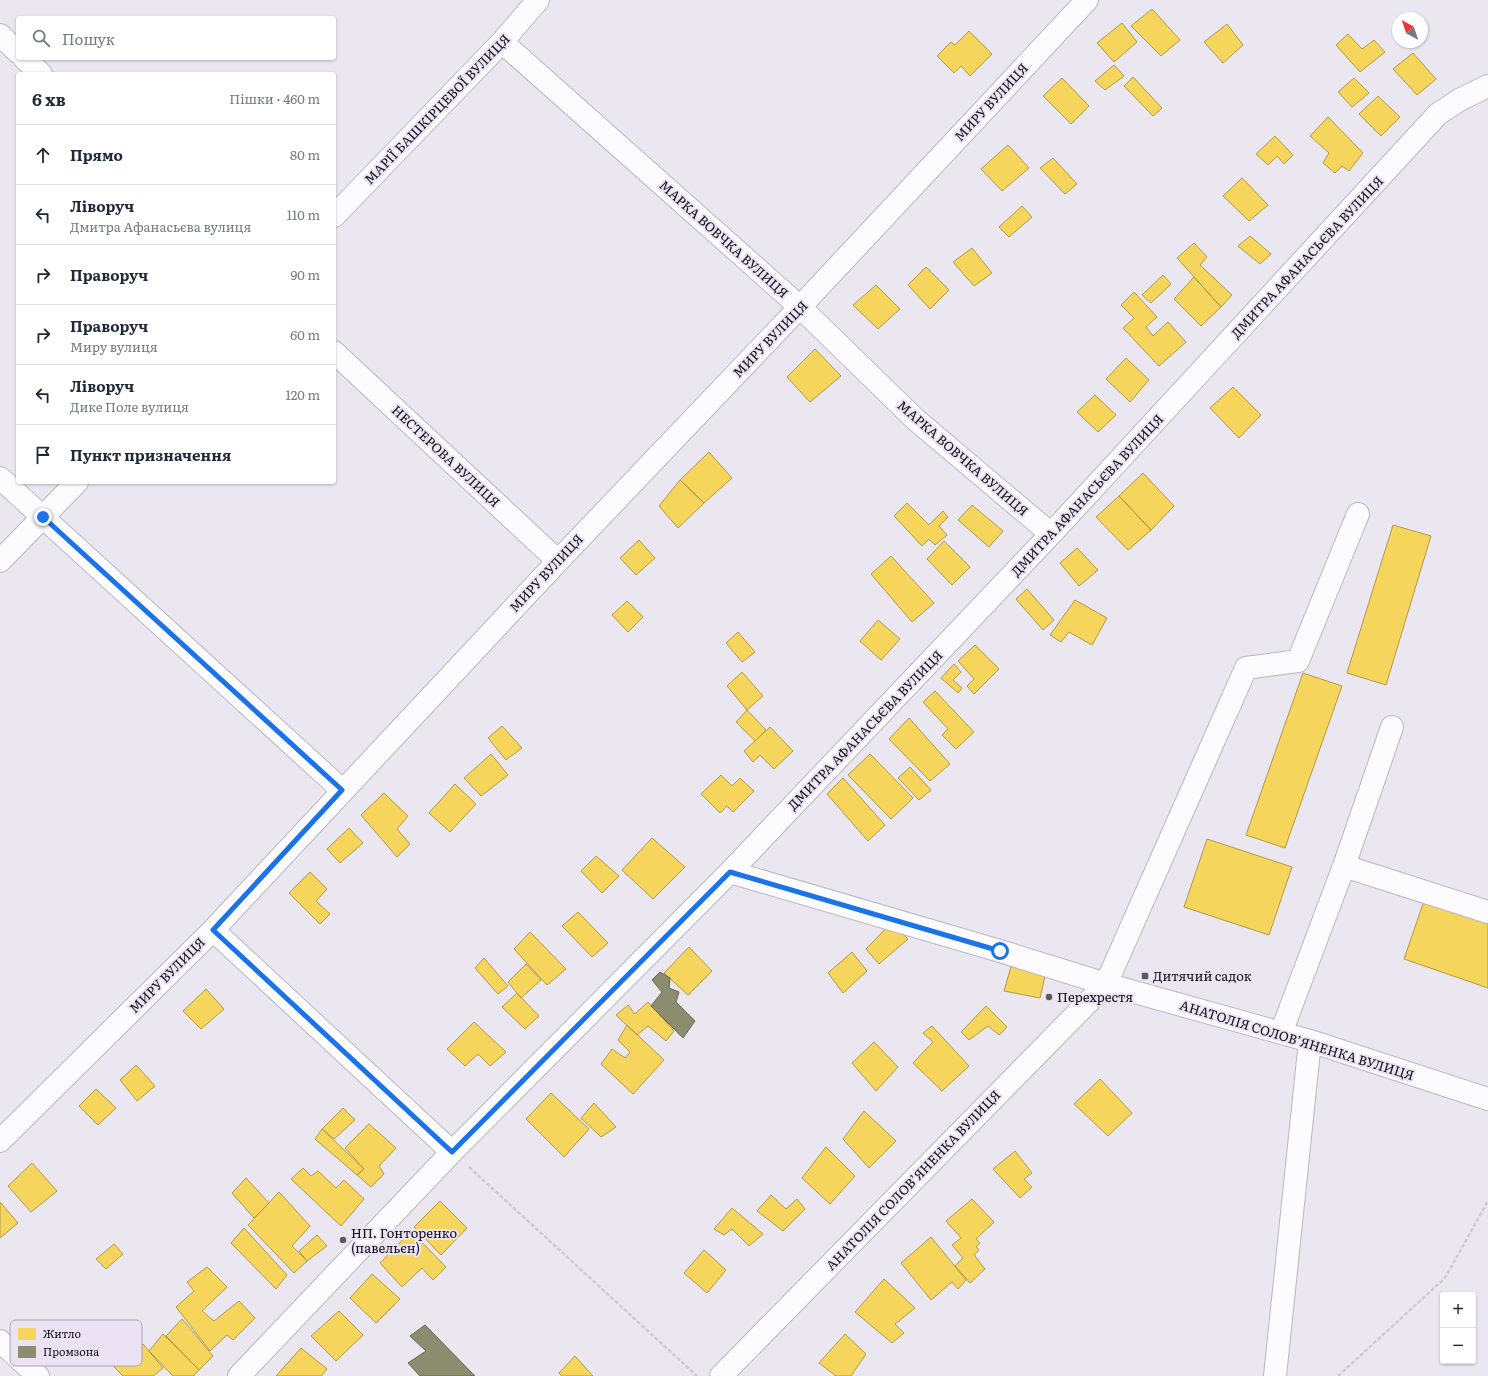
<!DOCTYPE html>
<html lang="uk">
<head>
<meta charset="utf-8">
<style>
  body { margin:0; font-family:Literata,serif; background:#f6f6f7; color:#1f2937 }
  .controls { position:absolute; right:12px; bottom:12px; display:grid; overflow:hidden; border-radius:4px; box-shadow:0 1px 3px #0004 }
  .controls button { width:36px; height:36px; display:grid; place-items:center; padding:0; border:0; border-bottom:1px solid #e0e1e3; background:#fff; color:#1f2937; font:20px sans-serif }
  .compass { position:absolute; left:1392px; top:12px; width:36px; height:36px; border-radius:50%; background:#fff; box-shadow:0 1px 3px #0004; rotate:320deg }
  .stop { position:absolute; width:12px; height:12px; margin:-9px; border:3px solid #1a73e8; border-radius:50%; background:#fff }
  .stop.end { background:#1a73e8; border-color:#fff; box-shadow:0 1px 4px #0008 }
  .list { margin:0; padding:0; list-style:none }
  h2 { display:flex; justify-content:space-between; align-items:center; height:52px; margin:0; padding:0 16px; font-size:17px }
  h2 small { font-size:13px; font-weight:400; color:#747a83 }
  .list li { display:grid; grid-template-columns:26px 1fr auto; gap:12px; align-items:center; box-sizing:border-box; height:60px; padding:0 16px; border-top:1px solid #e0e1e3 }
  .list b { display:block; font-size:15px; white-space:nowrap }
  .list p { margin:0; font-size:13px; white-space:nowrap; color:#747a83 }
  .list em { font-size:13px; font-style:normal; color:#747a83 }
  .icon { flex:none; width:22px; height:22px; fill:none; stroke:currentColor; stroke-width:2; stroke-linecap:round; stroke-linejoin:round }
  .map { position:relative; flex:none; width:1488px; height:1376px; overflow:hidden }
  .search { position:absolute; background:#fff; box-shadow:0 1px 3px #0004; left:16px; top:16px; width:320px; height:44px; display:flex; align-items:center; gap:10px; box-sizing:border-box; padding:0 14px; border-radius:4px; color:#747a83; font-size:15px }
  .panel { position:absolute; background:#fff; box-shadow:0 1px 3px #0004; left:16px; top:72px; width:320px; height:412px; border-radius:4px }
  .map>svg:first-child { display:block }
  .homes { fill:#f6d55c; stroke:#b19946 }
  .industry { fill:#8c8c6e; stroke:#666652 }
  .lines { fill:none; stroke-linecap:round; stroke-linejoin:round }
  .minor-casing { stroke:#bab7be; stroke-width:24 }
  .path { stroke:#cdcccf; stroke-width:2.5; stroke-dasharray:4 2; stroke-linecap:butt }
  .minor { stroke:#fcfbfd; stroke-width:22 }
  .route { stroke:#1a73e8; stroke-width:5 }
  .poi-dot { fill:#5c5960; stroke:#ebe3f4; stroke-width:1.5 }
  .labels { text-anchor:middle; stroke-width:4; stroke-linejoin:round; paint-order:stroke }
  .street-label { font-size:13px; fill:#0f0d12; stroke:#ebe3f4 }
  .poi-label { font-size:13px; fill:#0f0d12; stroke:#ebe3f4; text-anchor:start }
  .key { fill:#ebe3f4; stroke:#a9a3b0; stroke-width:1 }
  .key-label { font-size:11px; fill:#0f0d12 }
</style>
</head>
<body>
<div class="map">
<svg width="1488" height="1376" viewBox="0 0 1488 1376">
  <rect width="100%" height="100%" fill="#ebe7f0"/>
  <path class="homes" d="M1152 9 1180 40 1161 56 1131 26Z
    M1122 23 1137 42 1114 62 1097 43Z
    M1227 24 1243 45 1223 63 1204 42Z
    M969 31 992 54 970 76 961 66 954 73 937 56 951 42 955 45Z
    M1348 34 1362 49 1374 40 1385 52 1360 72 1336 45Z
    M1413 53 1436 79 1417 95 1393 69Z
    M1114 65 1124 76 1105 90 1095 81Z
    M1133 77 1162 108 1153 116 1124 86Z
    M1062 78 1089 106 1071 124 1043 96Z
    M1354 78 1369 93 1352 107 1338 92Z
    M1378 96 1400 117 1381 136 1359 114Z
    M1328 117 1363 153 1349 171 1342 166 1335 173 1323 163 1329 153 1310 136Z
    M1275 136 1293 155 1284 164 1277 156 1268 165 1256 154Z
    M1008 145 1029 168 1002 191 981 169Z
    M1053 158 1077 184 1065 194 1040 168Z
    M1242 178 1268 205 1249 221 1223 196Z
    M1022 206 1032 217 1009 237 999 227Z
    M1250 236 1271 254 1260 264 1238 246Z
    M1194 243 1207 257 1200 265 1232 295 1221 307 1177 258Z
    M972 248 992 273 974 286 953 262Z
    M926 267 949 290 930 309 908 285Z
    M1163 275 1171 284 1151 303 1142 295Z
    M1194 277 1221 307 1201 326 1174 299Z
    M876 285 900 309 878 329 853 305Z
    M1134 292 1157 317 1146 327 1153 336 1168 322 1186 342 1159 366 1123 328 1134 318 1121 305Z
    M815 349 841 376 810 402 787 377Z
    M1126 358 1149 380 1130 402 1106 379Z
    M1233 387 1261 415 1239 438 1210 408Z
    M1095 395 1116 415 1098 432 1077 412Z
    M709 452 732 478 704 503 680 480Z
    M1143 473 1174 506 1151 530 1119 496Z
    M680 480 704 503 678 528 659 506Z
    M1119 496 1151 530 1128 550 1096 517Z
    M907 503 929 525 943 511 948 517 939 526 947 535 935 545 929 539 922 546 894 516Z
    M972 505 1003 531 989 547 958 520Z
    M1393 525 1431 536 1386 685 1347 673Z
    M639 540 655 558 636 575 620 558Z
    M944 541 970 567 952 585 927 559Z
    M1077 548 1098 570 1079 586 1060 563Z
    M891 556 934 603 912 622 871 574Z
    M1027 589 1054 620 1043 630 1016 599Z
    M1075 600 1107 618 1092 645 1069 632 1061 642 1050 635Z
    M627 601 643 617 628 632 612 615Z
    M878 620 900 639 881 660 860 641Z
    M738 632 755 652 742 662 726 643Z
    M975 645 999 669 974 694 967 686 974 679 958 661Z
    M954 664 961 672 953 680 962 688 958 693 941 678Z
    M742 672 763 696 747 710 727 686Z
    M1303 673 1342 686 1285 848 1246 835Z
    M935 691 974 732 956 749 942 735 948 729 923 702Z
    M747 710 766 730 755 741 736 722Z
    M909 718 950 764 930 781 889 739Z
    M502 726 522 748 506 760 488 738Z
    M770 727 793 751 774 769 760 755 753 762 744 751Z
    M491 754 508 775 481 796 464 778Z
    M870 754 913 798 891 819 848 775Z
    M910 767 931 790 919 800 898 778Z
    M721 775 732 786 740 778 754 791 733 812 727 806 720 813 701 794Z
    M843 778 885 825 868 841 827 794Z
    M455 784 476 804 450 832 429 813Z
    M384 793 408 816 397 829 410 844 397 857 361 815Z
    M349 828 363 843 340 863 327 849Z
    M652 838 685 867 653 899 622 870Z
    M1207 839 1292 867 1269 935 1184 907Z
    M596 856 619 876 602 893 581 871Z
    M310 872 327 889 316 901 330 914 320 924 289 893Z
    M1424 901 1488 923V988L1404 959Z
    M578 912 608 943 592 957 562 926Z
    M891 923 908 939 879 964 866 949Z
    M530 932 566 969 547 985 514 949Z
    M689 947 712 971 688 995 664 973Z
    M852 952 867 971 843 993 828 973Z
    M484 958 508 986 498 994 475 968Z
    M1012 963 1046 972 1040 998 1004 991Z
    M526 964 541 980 521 998 508 982Z
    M206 989 224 1009 201 1029 183 1011Z
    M517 993 539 1016 525 1029 502 1007Z
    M648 1002 674 1031 666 1041 648 1026 637 1035 616 1015 628 1005 635 1014Z
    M986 1006 1007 1027 999 1035 988 1026 969 1040 961 1032Z
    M474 1022 506 1052 490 1066 478 1054 465 1066 447 1049Z
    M627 1025 664 1060 633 1094 601 1064 612 1049 625 1058 630 1052 618 1040Z
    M932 1026 969 1066 942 1091 913 1063 933 1042 923 1033Z
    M874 1042 898 1067 876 1091 852 1063Z
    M136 1065 155 1086 137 1101 120 1080Z
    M1100 1079 1132 1113 1108 1136 1074 1104Z
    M96 1089 116 1108 98 1125 79 1106Z
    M551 1093 589 1129 564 1157 526 1119Z
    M594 1103 616 1127 601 1137 581 1118Z
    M343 1108 355 1120 334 1139 322 1129Z
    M864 1111 896 1141 869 1168 843 1139Z
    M369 1124 396 1148 379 1166 384 1174 371 1187 357 1175 364 1169 345 1148Z
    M322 1129 364 1169 357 1175 315 1139Z
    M826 1147 855 1176 830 1204 802 1178Z
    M1015 1151 1032 1173 1024 1179 1032 1187 1020 1198 993 1169Z
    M32 1163 57 1191 31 1212 8 1186Z
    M303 1168 311 1176 318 1171 336 1188 344 1180 364 1199 341 1226 291 1179Z
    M246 1178 269 1203 254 1218 232 1193Z
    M279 1192 310 1226 292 1246 307 1261 294 1273 248 1225Z
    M771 1195 786 1209 797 1199 805 1209 783 1231 757 1211Z
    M972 1199 994 1222 976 1239 980 1243 976 1247 979 1250 974 1255 985 1269 970 1283 955 1266 963 1258 952 1245 961 1238 946 1221Z
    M440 1201 467 1228 441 1255 414 1227Z
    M0 1202 18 1223 0 1238Z
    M732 1208 763 1234 749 1246 732 1229 724 1235 714 1229Z
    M244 1228 287 1275 276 1289 231 1243Z
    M411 1231 446 1267 433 1280 422 1268 402 1287 380 1263Z
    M317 1235 327 1246 307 1261 299 1251Z
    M931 1237 966 1280 958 1289 952 1282 931 1300 901 1263Z
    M114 1244 123 1254 106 1269 96 1259Z
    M704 1250 726 1270 707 1293 684 1273Z
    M207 1267 227 1287 202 1311 214 1321 239 1301 255 1318 233 1340 227 1335 210 1351 176 1307 194 1291 187 1282Z
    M372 1274 400 1299 376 1323 350 1298Z
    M884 1279 915 1308 895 1324 904 1333 892 1343 855 1312Z
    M339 1311 363 1335 336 1361 311 1336Z
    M182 1319 213 1356 199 1370 166 1336Z
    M163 1334 199 1370 193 1376H173L149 1351Z
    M845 1334 866 1354 851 1376H836L819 1363Z
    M143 1344 163 1368 153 1376H123L114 1367Z
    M301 1348 327 1369 321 1376H276Z
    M575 1356 593 1376H562L559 1373Z"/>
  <path class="industry" d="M660 972 670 978 669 988 679 992 676 1002 695 1021 683 1038 651 1006 662 992 652 980Z
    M425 1325 475 1376H420L408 1363 426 1351 410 1336Z"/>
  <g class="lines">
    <g class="minor-casing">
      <path id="minor" d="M0 35 18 52
        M502 42 800 307 915 419 1051 534
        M24 58 41 74
        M334 216 502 42 538 0
        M334 352 558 561
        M0 478 342 790
        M0 561 77 482
        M1344 866 1392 727
        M730 872 1000 951 1106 984 1310 1041 1488 1099
        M213 930 452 1152
        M1281 1033 1344 866 1488 912
        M0 1141 213 930 558 561 800 307 1087 0
        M0 1341 38 1376
        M239 1376 452 1152 730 872 1051 534 1438 114 1461 99 1488 86
        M721 1376 1106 984 1246 668 1298 661 1358 514
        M1275 1376 1310 1041"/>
    </g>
    <path class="path" d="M469 1167 697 1376
      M1338 1376 1445 1278 1488 1201"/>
    <use href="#minor" class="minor"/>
  </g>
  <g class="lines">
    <path class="route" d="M43 517 342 790 213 930 452 1152 730 872 1000 951"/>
  </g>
  <g class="poi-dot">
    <rect x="1141" y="972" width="8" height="8" rx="2"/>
    <circle cx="1049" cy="997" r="4"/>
    <circle cx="343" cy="1240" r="4"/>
  </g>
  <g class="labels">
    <g class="street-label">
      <text transform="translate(991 102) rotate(-47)" y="5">МИРУ ВУЛИЦЯ</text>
      <text transform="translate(437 109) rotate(-46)" y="5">МАРІЇ БАШКІРЦЕВОЇ ВУЛИЦЯ</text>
      <text transform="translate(724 239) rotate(42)" y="5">МАРКА ВОВЧКА ВУЛИЦЯ</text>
      <text transform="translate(1307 257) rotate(-47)" y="5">ДМИТРА АФАНАСЬЄВА ВУЛИЦЯ</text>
      <text transform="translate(770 339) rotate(-46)" y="5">МИРУ ВУЛИЦЯ</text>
      <text transform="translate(446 456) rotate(43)" y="5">НЕСТЕРОВА ВУЛИЦЯ</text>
      <text transform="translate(963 458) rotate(41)" y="5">МАРКА ВОВЧКА ВУЛИЦЯ</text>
      <text transform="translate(1087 495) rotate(-47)" y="5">ДМИТРА АФАНАСЬЄВА ВУЛИЦЯ</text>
      <text transform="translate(546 573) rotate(-47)" y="5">МИРУ ВУЛИЦЯ</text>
      <text transform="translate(865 730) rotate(-46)" y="5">ДМИТРА АФАНАСЬЄВА ВУЛИЦЯ</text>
      <text transform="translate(167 975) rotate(-45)" y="5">МИРУ ВУЛИЦЯ</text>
      <text transform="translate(1297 1040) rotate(17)" y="5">АНАТОЛІЯ СОЛОВ’ЯНЕНКА ВУЛИЦЯ</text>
      <text transform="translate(913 1180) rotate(-46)" y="5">АНАТОЛІЯ СОЛОВ’ЯНЕНКА ВУЛИЦЯ</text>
    </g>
    <g class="poi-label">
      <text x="1153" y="981">Дитячий садок</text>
      <text x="1057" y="1002">Перехрестя</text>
      <text x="351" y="1238">НП. Гонторенко<tspan x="351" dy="15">(павельєн)</tspan></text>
    </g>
  </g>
  <rect x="10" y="1320" width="132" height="46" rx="6" class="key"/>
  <rect x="18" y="1328" width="18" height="12" fill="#f6d55c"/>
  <rect x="18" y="1346" width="18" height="12" fill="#8c8c6e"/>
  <g class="key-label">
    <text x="43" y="1338">Житло</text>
    <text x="43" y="1356">Промзона</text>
  </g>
</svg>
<div class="controls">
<button>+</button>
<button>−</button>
</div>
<svg class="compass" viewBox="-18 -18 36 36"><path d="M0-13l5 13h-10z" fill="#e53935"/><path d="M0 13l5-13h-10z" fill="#747a83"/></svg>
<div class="stop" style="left:1000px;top:951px"></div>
<div class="stop end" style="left:43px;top:517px"></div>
<div class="search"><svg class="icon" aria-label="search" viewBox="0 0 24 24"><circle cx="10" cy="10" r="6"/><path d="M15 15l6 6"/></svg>Пошук</div>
<section class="panel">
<h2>6 хв<small>Пішки · 460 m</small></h2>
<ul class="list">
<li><svg class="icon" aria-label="ahead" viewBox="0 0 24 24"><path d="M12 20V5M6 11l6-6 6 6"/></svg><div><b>Прямо</b></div><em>80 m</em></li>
<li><svg class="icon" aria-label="left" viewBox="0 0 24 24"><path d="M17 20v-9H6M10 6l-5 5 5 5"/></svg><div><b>Ліворуч</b><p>Дмитра Афанасьєва вулиця</p></div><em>110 m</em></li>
<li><svg class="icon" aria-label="right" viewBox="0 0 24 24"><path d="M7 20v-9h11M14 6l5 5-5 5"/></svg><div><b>Праворуч</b></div><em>90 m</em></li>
<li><svg class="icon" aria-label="right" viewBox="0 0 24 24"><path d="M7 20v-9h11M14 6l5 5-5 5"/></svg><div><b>Праворуч</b><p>Миру вулиця</p></div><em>60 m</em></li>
<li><svg class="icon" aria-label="left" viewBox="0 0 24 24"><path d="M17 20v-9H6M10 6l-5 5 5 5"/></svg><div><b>Ліворуч</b><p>Дике Поле вулиця</p></div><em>120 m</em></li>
<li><svg class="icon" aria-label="arrive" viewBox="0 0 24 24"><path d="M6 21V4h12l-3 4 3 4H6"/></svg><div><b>Пункт призначення</b></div></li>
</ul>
</section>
</div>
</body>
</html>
